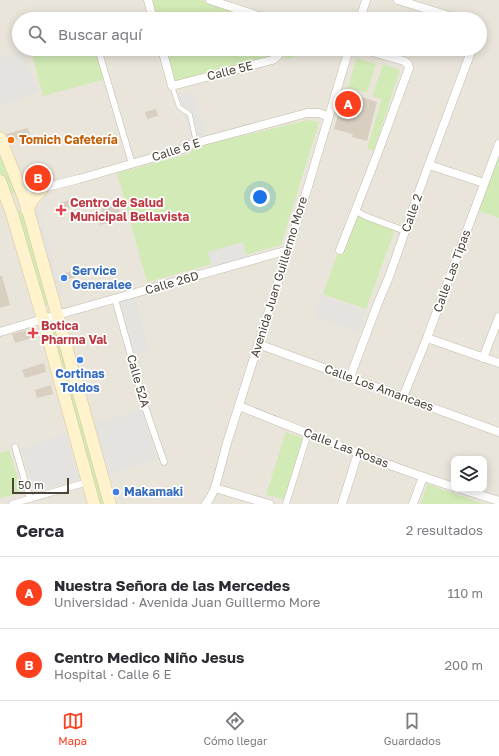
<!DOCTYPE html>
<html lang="es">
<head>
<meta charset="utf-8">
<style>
  body { margin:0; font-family:"Golos Text",sans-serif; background:#f7f7f7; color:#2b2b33 }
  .controls { position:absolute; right:12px; bottom:12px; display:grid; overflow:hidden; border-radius:8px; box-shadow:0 2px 10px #0003 }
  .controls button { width:36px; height:36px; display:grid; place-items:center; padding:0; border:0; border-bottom:1px solid #e1e1e2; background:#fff; color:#2b2b33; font:20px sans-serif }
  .scale { position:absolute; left:12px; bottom:10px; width:57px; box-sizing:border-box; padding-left:4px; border:2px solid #4b4439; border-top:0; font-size:11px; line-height:14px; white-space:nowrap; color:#4b4439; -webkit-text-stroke:3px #fff; paint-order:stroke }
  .you { position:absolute; left:260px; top:197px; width:14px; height:14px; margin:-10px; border:3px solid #fff; border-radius:50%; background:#1a73e8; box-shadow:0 0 0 6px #1a73e833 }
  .badge { display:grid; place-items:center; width:26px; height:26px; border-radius:50%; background:#fc3f1d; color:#fff; font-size:13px; font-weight:700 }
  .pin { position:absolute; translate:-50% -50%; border:2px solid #fff; box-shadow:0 1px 4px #0006 }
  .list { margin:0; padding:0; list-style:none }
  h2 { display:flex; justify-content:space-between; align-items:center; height:52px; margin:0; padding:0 16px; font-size:17px }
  h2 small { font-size:13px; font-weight:400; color:#7c7c81 }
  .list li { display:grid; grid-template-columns:26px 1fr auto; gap:12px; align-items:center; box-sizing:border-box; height:72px; padding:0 16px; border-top:1px solid #e1e1e2 }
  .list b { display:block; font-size:15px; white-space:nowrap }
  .list p { margin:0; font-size:13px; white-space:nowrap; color:#7c7c81 }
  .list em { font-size:13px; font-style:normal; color:#7c7c81 }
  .icon { flex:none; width:22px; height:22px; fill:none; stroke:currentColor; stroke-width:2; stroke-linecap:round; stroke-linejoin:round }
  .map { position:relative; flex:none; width:499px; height:504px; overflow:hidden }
  .search { position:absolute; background:#fff; box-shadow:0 2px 10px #0003; left:12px; right:12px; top:12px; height:44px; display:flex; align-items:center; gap:10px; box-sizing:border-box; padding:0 14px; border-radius:22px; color:#7c7c81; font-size:15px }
  .sheet { height:196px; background:#fff }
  nav { display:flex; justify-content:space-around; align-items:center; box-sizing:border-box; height:56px; border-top:1px solid #e1e1e2; background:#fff; font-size:11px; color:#7c7c81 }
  nav a { display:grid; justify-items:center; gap:2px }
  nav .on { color:#fc3f1d }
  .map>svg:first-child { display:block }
  .residential { fill:#eae5da; fill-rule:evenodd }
  .green { fill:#d2eab5 }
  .parking { fill:#e5e3e0 }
  .building { fill:#d8cfc1 }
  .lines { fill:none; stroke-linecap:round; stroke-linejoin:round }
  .service-casing { stroke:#c2bbae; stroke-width:5 }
  .pedestrian-casing { stroke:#c2bbae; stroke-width:7 }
  .minor-casing { stroke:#c2bbae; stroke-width:9 }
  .secondary-casing { stroke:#d6c79b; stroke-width:13 }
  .service { stroke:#fff; stroke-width:4 }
  .pedestrian { stroke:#fff; stroke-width:6 }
  .minor { stroke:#fff; stroke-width:8 }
  .secondary { stroke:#fff3cd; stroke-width:12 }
  .food-dot { fill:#e8710a; stroke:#fff; stroke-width:1.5 }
  .health-dot { fill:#e0444e; stroke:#fff; stroke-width:1.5 }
  .shop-dot { fill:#3f7fe0; stroke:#fff; stroke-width:1.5 }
  .labels { text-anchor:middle; stroke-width:3.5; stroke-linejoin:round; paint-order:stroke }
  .street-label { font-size:12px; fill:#4b4439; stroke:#fff }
  .food-label { font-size:12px; font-weight:bold; fill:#c56008; stroke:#fff; text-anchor:start }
  .health-label { font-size:12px; font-weight:bold; fill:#be3a42; stroke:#fff; text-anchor:start }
  .shop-label { font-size:12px; font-weight:bold; fill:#366cbe; stroke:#fff; text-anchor:start }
</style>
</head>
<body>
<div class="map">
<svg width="499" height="504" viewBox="0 0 499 504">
  <rect width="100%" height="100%" fill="#f6f3ec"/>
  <path class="residential" d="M0 0H499V504H0ZM19 19H480V49H19ZM454 459H484V489H454Z"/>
  <path class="green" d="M152 0H200L255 19H157Z
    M46 49H96L106 79 43 96 32 55Z
    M166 49H278L275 56 175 84Z
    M283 49H325L286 59Z
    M356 58 376 64 367 93 348 88Z
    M383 64 400 70 374 150 367 149 382 99 372 96Z
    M308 120 319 122 281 245 147 282 117 173 188 154 196 147Z
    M0 151 17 193H9L0 172Z
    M499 157V218L479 211Z
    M25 209 50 304 42 306 15 212Z
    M352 214 395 229 366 309 323 294Z
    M57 327 107 504H101L96 499 50 328Z
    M286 432 303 438 284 499 266 495Z
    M9 450 22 493 0 498V453Z
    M427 484 484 504H421Z"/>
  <path class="parking" d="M22 50 39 92 0 107V58Z
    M194 92 206 134 191 139 179 96Z
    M39 211 63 294 57 296 33 212Z
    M243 242 247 257 212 267 208 252Z
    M320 295 366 311 359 332 315 316Z
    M135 296 149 351 132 354 118 301Z
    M142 409 157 459 108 474 93 424Z
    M67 433 79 479 34 492 22 449Z"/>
  <path class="building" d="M345 92 377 102 367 141 352 137 353 134 334 129Z
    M156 109 158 116 147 119 145 112Z
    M28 128 30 135 10 142 6 134Z
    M46 169 49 181 40 182 37 184 29 186 25 175Z
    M70 200 72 207 61 212 59 203Z
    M118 200 120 213 117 214 119 220 100 225 98 217 103 216 100 204Z
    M83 268 85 274 63 281 61 274Z
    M0 276H2L10 305 0 308Z
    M34 328 36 337 15 343 12 334Z
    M44 363 46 372 25 378 22 370Z
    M51 385 53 394 37 398 35 390Z"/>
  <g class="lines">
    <g class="service-casing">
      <path id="service" d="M172 86 179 107 188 113 190 115 196 143"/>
    </g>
    <g class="pedestrian-casing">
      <path id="pedestrian" d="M98 49 132 164
        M356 211 365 216 405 231
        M115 299 146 410 164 462
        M15 447 30 499
        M12 504 88 482
        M286 504 308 433"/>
    </g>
    <g class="minor-casing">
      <path id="minor" d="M148 0 153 19
        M210 0 268 19
        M398 0 459 19
        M360 19 366 0
        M162 49 172 86 272 60C277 57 280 55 280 49
        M429 165 484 183
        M22 193 79 179 183 149 190 145 196 143 307 113H319L329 117
        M340 250 377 155 409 68 408 64 404 61 362 49
        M0 332 57 315 288 250
        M427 338 499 363
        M258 344 499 432
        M483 358 499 317
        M350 377 378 303 389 277 422 183 472 49
        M403 397 427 338 499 144
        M239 406C310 434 381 464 454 487
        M215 488 269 504
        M461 489 499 501
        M206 504 210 498 215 488 227 443 304 200 349 49
        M342 504 358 453
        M413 504 423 477"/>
    </g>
    <g class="secondary-casing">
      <path id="secondary" d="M0 138 22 193 28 210 110 504
        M0 181 12 214 43 319 94 504
        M27 210 33 199 42 189"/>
    </g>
    <use href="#service" class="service"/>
    <use href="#pedestrian" class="pedestrian"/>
    <use href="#minor" class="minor"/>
    <use href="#secondary" class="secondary"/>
  </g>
  <circle class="food-dot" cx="11" cy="140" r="4"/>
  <g class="health-dot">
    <path d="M59 204h4v4h4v4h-4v4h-4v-4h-4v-4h4z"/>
    <path d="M31 327h4v4h4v4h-4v4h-4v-4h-4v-4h4z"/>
  </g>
  <g class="shop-dot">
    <circle cx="64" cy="278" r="4"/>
    <circle cx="80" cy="360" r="4"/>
    <circle cx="116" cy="492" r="4"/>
  </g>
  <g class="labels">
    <g class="street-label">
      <text transform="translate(230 71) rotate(-14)" y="4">Calle 5E</text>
      <text transform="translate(176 150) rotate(-18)" y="4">Calle 6 E</text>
      <text transform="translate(412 213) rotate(-71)" y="4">Calle 2</text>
      <text transform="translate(452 271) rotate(-70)" y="4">Calle Las Tipas</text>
      <text transform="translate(279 277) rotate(-73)" y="4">Avenida Juan Guillermo More</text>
      <text transform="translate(172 283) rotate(-16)" y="4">Calle 26D</text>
      <text transform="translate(138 381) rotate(74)" y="4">Calle 52A</text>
      <text transform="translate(379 388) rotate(20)" y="4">Calle Los Amancaes</text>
      <text transform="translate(346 448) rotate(21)" y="4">Calle Las Rosas</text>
    </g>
    <g class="food-label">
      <text x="19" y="144">Tomich Cafetería</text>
    </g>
    <g class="health-label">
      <text x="70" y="207">Centro de Salud<tspan x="70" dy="14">Municipal Bellavista</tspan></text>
      <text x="41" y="330">Botica<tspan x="41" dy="14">Pharma Val</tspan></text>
    </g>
    <g class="shop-label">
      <text x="72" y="275">Service<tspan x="72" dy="14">Generalee</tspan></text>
      <text x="80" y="378" text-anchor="middle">Cortinas<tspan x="80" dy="14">Toldos</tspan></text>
      <text x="124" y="496">Makamaki</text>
    </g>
  </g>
</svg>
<div class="controls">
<button><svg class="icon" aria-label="layers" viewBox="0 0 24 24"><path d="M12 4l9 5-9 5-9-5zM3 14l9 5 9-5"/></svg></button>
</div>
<div class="scale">50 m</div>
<div class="you"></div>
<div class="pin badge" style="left:348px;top:104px">A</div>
<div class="pin badge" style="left:38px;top:178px">B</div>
<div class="search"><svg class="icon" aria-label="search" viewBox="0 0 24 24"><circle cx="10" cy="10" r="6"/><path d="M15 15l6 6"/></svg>Buscar aquí</div>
</div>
<section class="sheet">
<h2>Cerca<small>2 resultados</small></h2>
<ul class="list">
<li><span class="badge">A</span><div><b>Nuestra Señora de las Mercedes</b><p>Universidad · Avenida Juan Guillermo More</p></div><em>110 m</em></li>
<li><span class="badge">B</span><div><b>Centro Medico Niño Jesus</b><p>Hospital · Calle 6 E</p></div><em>200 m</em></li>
</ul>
</section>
<nav>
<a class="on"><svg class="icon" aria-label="map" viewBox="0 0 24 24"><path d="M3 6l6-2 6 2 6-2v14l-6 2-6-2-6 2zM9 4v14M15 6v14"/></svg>Mapa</a>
<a><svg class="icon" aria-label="directions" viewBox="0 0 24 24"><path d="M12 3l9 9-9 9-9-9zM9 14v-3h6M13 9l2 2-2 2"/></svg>Cómo llegar</a>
<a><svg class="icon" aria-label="saved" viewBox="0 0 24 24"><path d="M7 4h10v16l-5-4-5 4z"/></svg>Guardados</a>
</nav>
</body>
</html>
